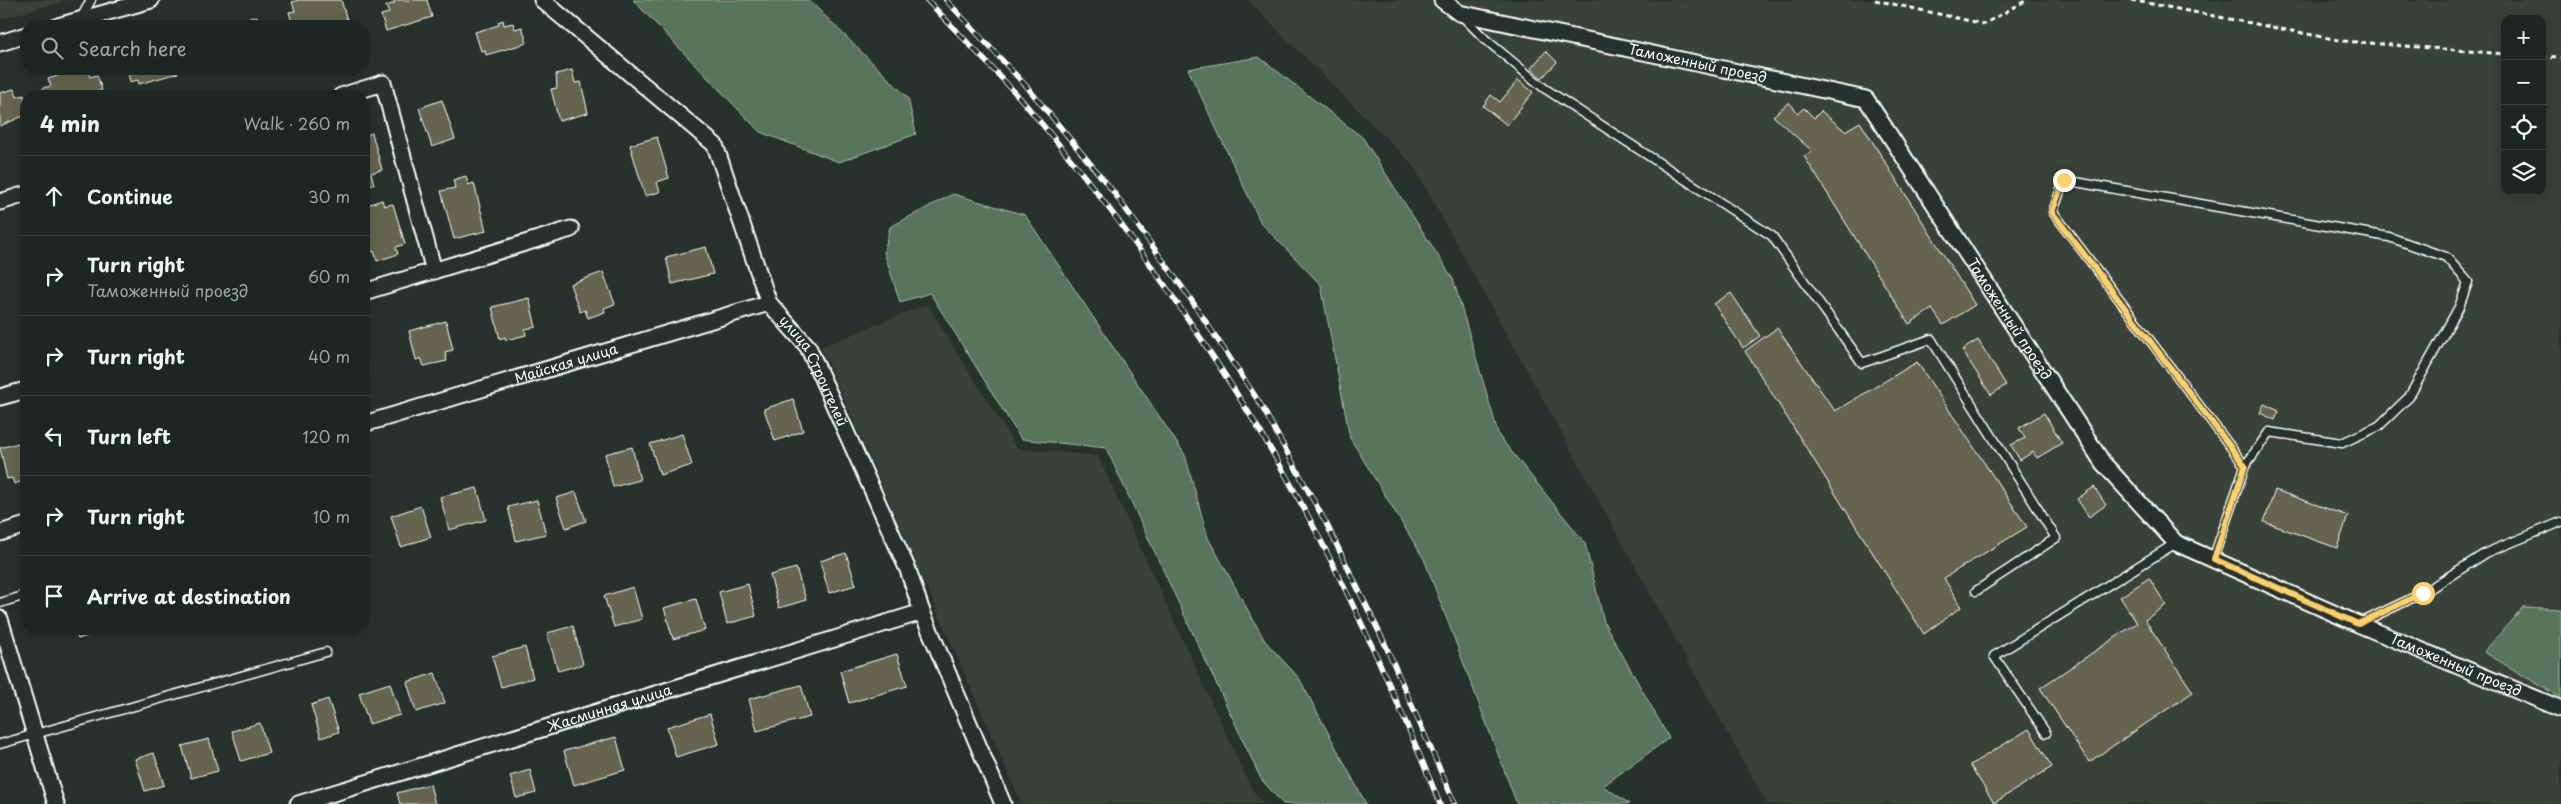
<!DOCTYPE html>
<html lang="en">
<head>
<meta charset="utf-8">
<style>
  body { margin:0; font-family:"Playpen Sans",sans-serif; background:#29322f; color:#f1f3f6 }
  .controls { position:absolute; right:15px; top:15px; display:grid; overflow:hidden; border-radius:10px; box-shadow:0 2px 12px #0003 }
  .controls button { width:45px; height:45px; display:grid; place-items:center; padding:0; border:0; border-bottom:1px solid #3a4340; background:#1c2622; color:#f1f3f6; font:25px sans-serif }
  .stop { position:absolute; width:15px; height:15px; margin:-11px; border:4px solid #ffd166; border-radius:50%; background:#fff }
  .stop.end { background:#ffd166; border-color:#fff; box-shadow:0 1px 5px #0008 }
  .list { margin:0; padding:0; list-style:none }
  h2 { display:flex; justify-content:space-between; align-items:center; height:65px; margin:0; padding:0 20px; font-size:21px }
  h2 small { font-size:16px; font-weight:400; color:#a0a5a5 }
  .list li { display:grid; grid-template-columns:32px 1fr auto; gap:15px; align-items:center; box-sizing:border-box; height:80px; padding:0 20px; border-top:1px solid #3a4340 }
  .list b { display:block; font-size:19px; white-space:nowrap }
  .list p { margin:0; font-size:16px; white-space:nowrap; color:#a0a5a5 }
  .list em { font-size:16px; font-style:normal; color:#a0a5a5 }
  .icon { flex:none; width:28px; height:28px; fill:none; stroke:currentColor; stroke-width:2; stroke-linecap:round; stroke-linejoin:round }
  .map { position:relative; flex:none; width:2561px; height:804px; overflow:hidden }
  .search { position:absolute; background:#1c2622; box-shadow:0 2px 12px #0003; left:20px; top:20px; width:350px; height:55px; display:flex; align-items:center; gap:12px; box-sizing:border-box; padding:0 18px; border-radius:20px; color:#a0a5a5; font-size:19px }
  .panel { position:absolute; background:#1c2622; box-shadow:0 2px 12px #0003; left:20px; top:90px; width:350px; height:545px; border-radius:20px }
  .map>svg:first-child { display:block }
  .built { fill:#394238; fill-rule:evenodd }
  .green { fill:#57745c; stroke:#abbaae }
  .building { fill:#656550; stroke:#fff }
  .lines { fill:none; stroke-linecap:round; stroke-linejoin:round }
  .lane-casing { stroke:#fff; stroke-width:11 }
  .street-casing { stroke:#fff; stroke-width:19 }
  .path { stroke:#fff; stroke-width:3; stroke-dasharray:5 4; stroke-linecap:butt }
  .lane { stroke:#26332d; stroke-width:8 }
  .street { stroke:#26332d; stroke-width:15 }
  .rail-casing { stroke:#fff; stroke-width:5.5 }
  .rail { stroke:#26332d; stroke-width:4; stroke-dasharray:11; stroke-linecap:butt }
  .route { stroke:#ffd166; stroke-width:6 }
  .labels { text-anchor:middle; stroke-width:5; stroke-linejoin:round; paint-order:stroke }
  .street-label { font-size:14px; fill:#fff; stroke:#26332d }
</style>
</head>
<body>
<div class="map">
<svg width="2561" height="804" viewBox="0 0 2561 804">
  <rect width="100%" height="100%" fill="#26332d"/>
  <filter id="ink" filterUnits="userSpaceOnUse"><feTurbulence type="fractalNoise" baseFrequency=".02" numOctaves="2"/><feDisplacementMap in="SourceGraphic" scale="10" xChannelSelector="R" yChannelSelector="G"/><feConvolveMatrix kernelMatrix="1 2 1 2 8 2 1 2 1" color-interpolation-filters="sRGB"/></filter>
  <g filter="url(#ink)">
    <path class="built" d="M0 0H69L0 19Z
      M1248 0H2561V804H1767L1413 165ZM2505 19H2542V191H2505Z
      M927 304 1017 448 1098 456 1251 788 1263 804H1022L821 347Z"/>
    <path class="green" d="M633 0H809L908 98 916 134 839 162 760 132Z
      M1259 57 1363 138 1453 279 1499 436 1585 543 1604 622 1669 738 1603 786 1630 804H1517L1424 559 1350 438 1321 285 1261 223 1188 69Z
      M953 194 1025 215 1185 455 1208 538 1265 641 1299 678 1366 804H1283L1261 779 1106 448 1021 439 930 293 900 302 884 252 890 227Z
      M2523 607 2561 609V698L2484 652Z"/>
    <path class="building" d="M299 0H341L347 20 337 23 338 26H293L289 12 295 11 292 2Z
      M393 0H427L432 17 386 31 381 15 389 13 386 6 395 3Z
      M257 16 260 24 264 22 265 26H222Z
      M503 20 504 25 513 23 515 29 522 27 527 43 486 55 485 50 481 51 475 32 499 25 498 22Z
      M1546 51 1557 62 1542 78 1531 68Z
      M78 69H87L90 77 97 75 102 90 92 94 93 96H46L43 88 51 86 48 79Z
      M127 69H181L177 70 178 73 139 84 138 80 130 82Z
      M572 70 575 83 581 82 588 113 559 121 551 89 557 88 556 74Z
      M1518 80 1533 92 1507 125 1483 106 1491 95 1500 102Z
      M14 89 17 97 24 95 26 115 0 126V93Z
      M442 100 455 139 432 147 419 108Z
      M1789 102 1798 113 1804 108 1814 118 1821 111 1845 131 1860 122 1975 305 1943 325 1932 309 1909 324 1804 156 1812 151 1773 116Z
      M372 133 382 170 371 173 374 184 364 186V136Z
      M657 137 669 178 657 182 660 192 645 196 630 145Z
      M466 176 468 185 474 183 486 231 454 239 441 191 455 188 453 180Z
      M382 200 384 206 393 204 405 244 396 247 398 254 377 261 374 251 368 253 364 236V206Z
      M706 247 713 274 672 284 666 257Z
      M603 272 615 304 604 308 605 312 588 318 585 310 580 312 570 284Z
      M1731 293 1760 336 1743 348 1714 304Z
      M529 298 536 327 525 329 526 335 506 340 505 337 500 339 492 307Z
      M446 321 453 350 445 352 447 361 424 366 421 358 416 360 409 331Z
      M1777 328 1835 411 1917 362 2027 527 1944 578 1961 607 1924 634 1745 351Z
      M1978 340 2006 385 1991 395 1962 350Z
      M364 351 369 372 364 373Z
      M793 399 803 431 775 441 764 409Z
      M2264 404 2279 411 2275 420 2260 413Z
      M2044 413 2062 443 2037 458 2033 452 2020 460 2011 445 2025 438 2019 428Z
      M682 434 692 465 660 475 650 444Z
      M26 441V480L14 484 12 478 7 479 0 448Z
      M632 447 640 480 613 487 605 454Z
      M2094 487 2106 505 2089 517 2077 499Z
      M477 488 486 520 449 530 440 497Z
      M2275 490 2348 516 2337 548 2264 522Z
      M576 492 586 521 566 528 556 498Z
      M537 500 546 534 516 541 508 507Z
      M421 506 431 537 401 547 391 516Z
      M846 553 856 585 829 593 820 561Z
      M796 568 806 600 779 608 770 575Z
      M2149 578 2166 605 2145 620 2193 692 2089 762 2040 688 2137 623 2120 597Z
      M748 584 756 616 727 624 719 592Z
      M633 587 642 619 614 627 604 596Z
      M696 599 705 630 673 639 664 608Z
      M573 626 583 664 558 671 547 633Z
      M75 629H109L78 639Z
      M525 647 533 678 501 687 492 656Z
      M897 654 907 686 849 703 840 671Z
      M435 673 445 703 416 712 407 682Z
      M390 683 400 715 369 724 359 693Z
      M801 685 810 717 757 731 749 699Z
      M328 699 339 732 321 738 311 705Z
      M710 714 719 744 676 757 667 727Z
      M260 723 269 753 241 761 232 731Z
      M2029 729 2052 767 1994 803 1970 765Z
      M616 737 625 770 574 785 564 751Z
      M209 739 218 771 191 778 182 746Z
      M154 753 164 785 145 791 135 759Z
      M530 770 536 793 516 798 510 776Z
      M430 784 435 804H400L397 793Z"/>
    <g class="lines">
      <g class="lane-casing">
        <path id="lane" d="M1463 17 1485 39 1544 88 1772 236 1862 363 1931 339 2056 538 1976 591
          M81 18 91 0
          M2213 559 2245 466 2053 212 2064 180 2389 237 2446 257 2468 282 2459 307 2409 397 2379 426 2342 443 2269 432 2245 466
          M0 603 26 595
          M2358 624 2423 593 2486 553 2561 522
          M2046 733 1994 656 2176 543
          M0 744 326 652"/>
      </g>
      <g class="street-casing">
        <g id="street">
          <path id="s1" d="M542 0 715 145 769 303 808 347 908 570 922 612 1003 804"/>
          <path id="s2" d="M1442 0 1459 13 1866 99 2103 463 2176 543 2358 624 2561 709"/>
          <path d="M58 26 151 0"/>
          <path d="M0 43 26 35"/>
          <path d="M341 96 383 83 434 271"/>
          <path d="M0 202 26 194"/>
          <path d="M364 292 571 229"/>
          <path d="M0 397 26 390"/>
          <path id="s3" d="M364 424 769 303"/>
          <path d="M0 533 26 525"/>
          <path d="M0 619 56 804"/>
          <path id="s4" d="M298 804 922 612"/>
        </g>
      </g>
      <path class="path" d="M1875 0 1984 24 2027 0
        M2131 0 2344 41 2505 54
        M2542 57 2561 58"/>
      <use href="#lane" class="lane"/>
      <use href="#street" class="street"/>
      <g class="rail-casing">
        <path id="rail" d="M927 0C958 33 990 65 1020 98 1102 193 1181 304 1247 410 1324 533 1385 670 1440 804
          M946 0 1028 88 1112 190 1190 298 1261 405 1326 523 1385 644 1455 804"/>
      </g>
      <use href="#rail" class="rail"/>
    </g>
  </g>
  <g class="lines" filter="url(#ink)">
    <path class="route" d="M2064 180 2052 212 2245 466 2214 559 2358 624 2423 593"/>
  </g>
  <g class="labels">
    <g class="street-label">
      <text dy="5" stroke="none"><textPath href="#s2" startOffset="265">Таможенный проезд</textPath></text>
      <text dy="5" stroke="none"><textPath href="#s2" startOffset="700">Таможенный проезд</textPath></text>
      <text dy="5" stroke="none"><textPath href="#s3" startOffset="211">Майская улица</textPath></text>
      <text dy="5" stroke="none"><textPath href="#s1" startOffset="475">улица Строителей</textPath></text>
      <text dy="5" stroke="none"><textPath href="#s2" startOffset="1285">Таможенный проезд</textPath></text>
      <text dy="5" stroke="none"><textPath href="#s4" startOffset="326">Жасминная улица</textPath></text>
    </g>
  </g>
</svg>
<div class="controls">
<button>+</button>
<button>−</button>
<button><svg class="icon" aria-label="locate" viewBox="0 0 24 24"><circle cx="12" cy="12" r="6"/><path d="M12 2v4M12 18v4M2 12h4M18 12h4"/></svg></button>
<button><svg class="icon" aria-label="layers" viewBox="0 0 24 24"><path d="M12 4l9 5-9 5-9-5zM3 14l9 5 9-5"/></svg></button>
</div>
<div class="stop" style="left:2423px;top:593px"></div>
<div class="stop end" style="left:2064px;top:180px"></div>
<div class="search"><svg class="icon" aria-label="search" viewBox="0 0 24 24"><circle cx="10" cy="10" r="6"/><path d="M15 15l6 6"/></svg>Search here</div>
<section class="panel">
<h2>4 min<small>Walk · 260 m</small></h2>
<ul class="list">
<li><svg class="icon" aria-label="ahead" viewBox="0 0 24 24"><path d="M12 20V5M6 11l6-6 6 6"/></svg><div><b>Continue</b></div><em>30 m</em></li>
<li><svg class="icon" aria-label="right" viewBox="0 0 24 24"><path d="M7 20v-9h11M14 6l5 5-5 5"/></svg><div><b>Turn right</b><p>Таможенный проезд</p></div><em>60 m</em></li>
<li><svg class="icon" aria-label="right" viewBox="0 0 24 24"><path d="M7 20v-9h11M14 6l5 5-5 5"/></svg><div><b>Turn right</b></div><em>40 m</em></li>
<li><svg class="icon" aria-label="left" viewBox="0 0 24 24"><path d="M17 20v-9H6M10 6l-5 5 5 5"/></svg><div><b>Turn left</b></div><em>120 m</em></li>
<li><svg class="icon" aria-label="right" viewBox="0 0 24 24"><path d="M7 20v-9h11M14 6l5 5-5 5"/></svg><div><b>Turn right</b></div><em>10 m</em></li>
<li><svg class="icon" aria-label="arrive" viewBox="0 0 24 24"><path d="M6 21V4h12l-3 4 3 4H6"/></svg><div><b>Arrive at destination</b></div></li>
</ul>
</section>
</div>
</body>
</html>
